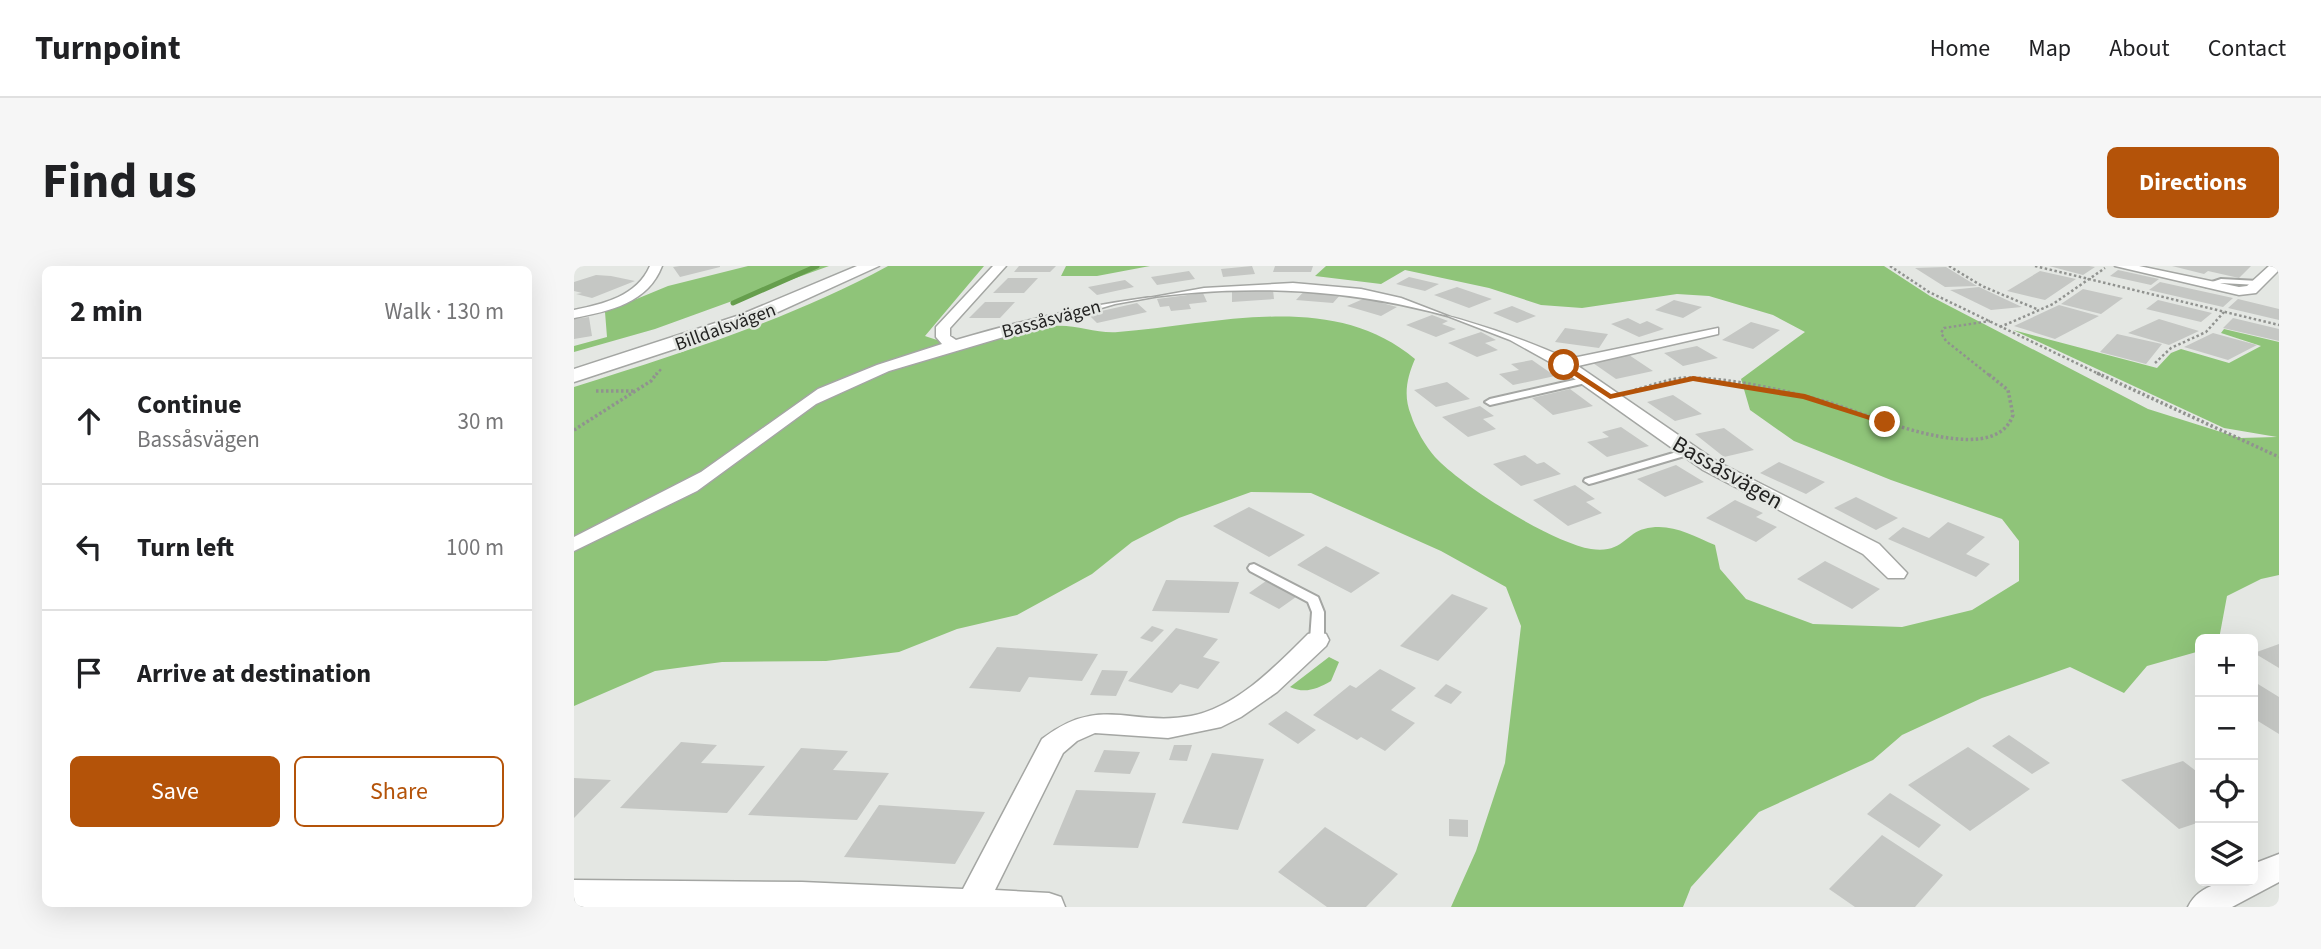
<!DOCTYPE html>
<html lang="en">
<head>
<meta charset="utf-8">
<style>
  body { margin:0; font-family:"Source Sans 3",sans-serif; background:#f6f6f6; color:#202124 }
  .controls { position:absolute; right:21px; bottom:21px; display:grid; overflow:hidden; border-radius:10px; box-shadow:0 7px 28px #0002 }
  .controls button { width:63px; height:63px; display:grid; place-items:center; padding:0; border:0; border-bottom:2px solid #e0e0e0; background:#fff; color:#202124; font:35px sans-serif }
  .stop { position:absolute; width:21px; height:21px; margin:-16px; border:5px solid #b45309; border-radius:50%; background:#fff }
  .stop.end { background:#b45309; border-color:#fff; box-shadow:0 2px 7px #0008 }
  .list { margin:0; padding:0; list-style:none }
  h2 { display:flex; justify-content:space-between; align-items:center; height:91px; margin:0; padding:0 28px; font-size:30px }
  h2 small { font-size:23px; font-weight:400; color:#757577 }
  .list li { display:grid; grid-template-columns:46px 1fr auto; gap:21px; align-items:center; box-sizing:border-box; height:126px; padding:0 28px; border-top:2px solid #e0e0e0 }
  .list b { display:block; font-size:26px; white-space:nowrap }
  .list p { margin:0; font-size:23px; white-space:nowrap; color:#757577 }
  .list em { font-size:23px; font-style:normal; color:#757577 }
  .actions { display:flex; gap:14px; padding:21px 28px }
  .actions a { flex:1; padding:16px 0; border:2px solid #b45309; border-radius:10px; text-align:center; font-size:24px; color:#b45309 }
  .actions .main { background:#b45309; color:#fff }
  .icon { flex:none; width:38px; height:38px; fill:none; stroke:currentColor; stroke-width:2; stroke-linecap:round; stroke-linejoin:round }
  .map { position:relative; flex:none; width:1705px; height:641px; overflow:hidden; border-radius:10px }
  header { display:flex; align-items:center; gap:42px; box-sizing:border-box; height:98px; padding:0 35px; background:#fff; border-bottom:2px solid #e0e0e0 }
  header strong { font-size:33px }
  nav { display:flex; gap:38px; margin-inline-start:auto; font-size:24px }
  .intro { display:flex; align-items:center; justify-content:space-between; box-sizing:border-box; height:168px; padding:0 42px }
  h1 { margin:0; font-size:49px }
  .button { padding:18px 32px; border-radius:10px; background:#b45309; color:#fff; font-size:24px; font-weight:700 }
  main { display:flex; gap:42px; padding:0 42px }
  aside { flex:1; background:#fff; border-radius:10px; box-shadow:0 7px 28px #0002 }
  .map>svg:first-child { display:block }
  .green { fill:#8fc479 }
  .lines { fill:none; stroke-linecap:round; stroke-linejoin:round }
  .stream { stroke:#669e4d; stroke-width:5 }
  .building { fill:#c5c7c4 }
  .service-casing { stroke:#a4a6a3; stroke-width:4 }
  .minor-casing { stroke:#a4a6a3; stroke-width:3 }
  .tertiary-casing { stroke:#a4a6a3; stroke-width:3 }
  .path-far1 { stroke:#90928f; stroke-width:2.5; stroke-dasharray:2.5 2.5; stroke-linecap:butt }
  .path { stroke:#90928f; stroke-width:3.5; stroke-dasharray:2.5 2.5; stroke-linecap:butt }
  .service { fill:#fff; fill-rule:evenodd }
  .minor { fill:#fff; fill-rule:evenodd }
  .tertiary { fill:#fff; fill-rule:evenodd }
  .route { fill:#b45309 }
  .labels { text-anchor:middle; stroke-width:5; stroke-linejoin:round; paint-order:stroke }
  .far-street-label { font-size:19px; fill:#232322; stroke:#e4e7e3 }
  .street-label { font-size:23px; fill:#232322; stroke:#e4e7e3 }
</style>
</head>
<body>
<header>
<strong>Turnpoint</strong>
<nav><a>Home</a><a>Map</a><a>About</a><a>Contact</a></nav>
</header>
<div class="intro"><h1>Find us</h1><a class="button">Directions</a></div>
<main>
<aside>
<h2>2 min<small>Walk · 130 m</small></h2>
<ul class="list">
<li><svg class="icon" aria-label="ahead" viewBox="0 0 24 24"><path d="M12 20V5M6 11l6-6 6 6"/></svg><div><b>Continue</b><p>Bassåsvägen</p></div><em>30 m</em></li>
<li><svg class="icon" aria-label="left" viewBox="0 0 24 24"><path d="M17 20v-9H6M10 6l-5 5 5 5"/></svg><div><b>Turn left</b></div><em>100 m</em></li>
<li><svg class="icon" aria-label="arrive" viewBox="0 0 24 24"><path d="M6 21V4h12l-3 4 3 4H6"/></svg><div><b>Arrive at destination</b></div></li>
</ul>
<div class="actions"><a class="main">Save</a><a>Share</a></div>
</aside>
<div class="map">
<svg width="1705" height="641" viewBox="0 0 1705 641">
  <rect width="100%" height="100%" fill="#e4e7e3"/>
  <path class="green" d="M174 0H255L81 63 0 86V80L33 71 31 46 94 20Z
    M314 0H410L351 70C363 74 380 80 392 79 418 79 452 62 480 60 501 58 523 68 544 66 641 59 758 23 841 93 833 111 829 130 837 149 841 162 852 181 861 191 889 221 977 276 1017 283 1048 288 1052 267 1070 263 1096 256 1117 269 1141 279L1146 303 1172 333 1239 358 1328 361 1398 344 1445 315V275L1428 253 1317 214 1220 175 1176 144 1167 113 1231 66 1199 49 1135 30 1103 28 1008 42 967 39 915 22 831 4 807 18 741 10 752 0H1310L1356 30 1574 143 1666 172 1703 171 1650 162 1439 64 1583 102 1597 87 1607 83 1655 97 1687 80 1647 67 1650 63 1705 76V309L1687 313 1653 330 1645 373H1626V385L1573 400 1550 427 1496 401 1408 432 1328 469 1299 494 1185 546 1117 621 1109 641H877L902 585 931 497 947 360 932 321 867 285 737 227 677 226 605 252 558 276 518 308 443 349 383 363 325 386 252 395 148 396 81 405 0 440V121C107 87 215 54 314 0Z
    M492 0H576L523 10H487Z
    M755 391 765 396 757 415C743 423 731 428 716 421Z"/>
  <g class="lines">
    <path class="stream" d="M159 37 243 0"/>
  </g>
  <path class="building" d="M106 0H146V1L106 11 99 1Z
    M445 0H482L476 6H440Z
    M678 0 681 8 649 11 647 3Z
    M701 0H739L737 6H699Z
    M1475 0H1515L1521 1 1509 9Z
    M1598 0H1677L1665 12 1634 5 1630 8Z
    M1372 1 1403 20 1371 21 1341 2Z
    M1544 4 1585 13 1577 19 1536 10Z
    M615 5 621 13 583 19 577 11Z
    M1466 5 1502 13 1471 34 1433 25Z
    M22 9 37 10 61 15 18 32 2 28 8 27 0 25V16Z
    M835 11 865 18 851 25 822 18Z
    M434 12H464L450 27H419Z
    M551 14 560 21 523 29 514 21Z
    M1586 16 1659 32 1649 41 1575 24Z
    M734 21 767 28 759 37 722 34Z
    M883 21 918 33 895 42 860 29Z
    M1405 21 1448 41 1417 44 1376 24Z
    M682 22V25L699 24 700 33 658 36V24Z
    M1509 23 1549 32 1527 48 1487 38Z
    M629 27 633 36 615 38 617 43 597 45 595 40 586 41 583 33Z
    M796 30 814 35 808 37 823 41 807 50 773 40Z
    M1664 33 1705 43V54L1654 42Z
    M1100 34 1128 41 1109 52 1081 44Z
    M1584 34 1638 47 1627 56 1572 43Z
    M411 36H441L426 52H395Z
    M563 37 573 46 523 57 514 48Z
    M1485 39 1525 50 1481 73 1440 60Z
    M938 40 962 50 943 57 919 47Z
    M858 49 874 55 868 58 882 63 862 71 832 59Z
    M15 51 18 70 0 73V53Z
    M1054 52 1066 58 1073 55 1090 63 1065 71 1037 58Z
    M1659 52 1705 63V75L1649 62Z
    M1585 53 1625 65 1595 79 1554 67Z
    M1177 56 1206 64 1179 83 1148 74Z
    M991 62 1034 68 1025 82 981 76Z
    M907 66 922 74 911 77 924 84 903 91 874 77Z
    M1639 67 1683 79 1654 94 1610 81Z
    M1543 68 1588 78 1572 98 1526 86Z
    M1123 80 1144 92 1109 100 1090 87Z
    M1055 89 1079 105 1042 113 1019 97Z
    M958 94 981 110 939 119 925 108 945 104 937 98Z
    M873 116 896 133 862 141 840 124Z
    M996 123 1019 140 979 149 958 132Z
    M1099 129 1128 148 1101 155 1073 136Z
    M906 140 920 150 909 153 922 163 894 171 868 151Z
    M1047 161 1075 180 1033 191 1013 176 1035 171 1028 166Z
    M1150 162 1180 184 1150 191 1121 168Z
    M951 189 963 198 970 196 987 208 947 220 919 198Z
    M1205 196 1251 216 1232 228 1186 207Z
    M1102 199 1130 216 1091 231 1063 213Z
    M1001 219 1021 233 1012 236 1028 247 994 260 959 234Z
    M1282 231 1324 252 1302 264 1260 242Z
    M1161 234 1189 247 1182 251 1203 261 1182 276 1132 252Z
    M675 241 731 269 695 291 639 260Z
    M1374 256 1411 271 1392 288 1416 298 1402 311 1314 273 1329 261 1355 272Z
    M752 280 806 307 777 327 723 299Z
    M1251 295 1306 323 1278 343 1223 313Z
    M592 314 665 316 655 347 578 345Z
    M692 315 722 331 705 343 675 327Z
    M878 328 914 342 864 395 826 380Z
    M578 360 590 364 578 376 566 372Z
    M602 362 644 373 629 391 646 396 624 423 606 418 598 427 554 415Z
    M1705 378V402L1680 387Z
    M423 381 524 388 508 415 455 411 446 426 395 422Z
    M806 403 842 422 817 444 841 457 811 485 787 471 783 474 739 449 776 419 782 422Z
    M528 404 554 405 542 430 516 429Z
    M1679 415 1705 431V468L1679 452Z
    M872 418 888 426 877 438 860 430Z
    M712 445 742 464 724 478 694 458Z
    M1435 469 1476 497 1458 508 1418 480Z
    M107 476 143 479 127 497 191 500 153 547 46 542Z
    M600 479H618L613 495 595 494Z
    M1394 481 1456 523 1396 565 1334 519Z
    M227 482 274 485 259 504 315 507 283 554 174 549Z
    M530 484 566 486 556 508 520 506Z
    M638 487 690 493 664 564 608 557Z
    M1609 495 1626 508V556L1605 563 1547 514Z
    M0 512 37 514 0 552Z
    M502 524 582 527 564 582 479 579Z
    M1316 527 1367 559 1345 582 1293 548Z
    M305 539 411 546 381 598 270 591Z
    M875 553 894 554V571L875 570Z
    M751 561 824 608 792 641H753L704 606Z
    M1308 569 1369 609 1341 641H1281L1255 623Z"/>
  <g class="lines">
    <g class="service-casing">
      <path id="service" d="M1647 13 1684 15 1688 17 1684 19 1647 17 1633 21 1629 19Z
        M1013 111 1016 112V116L916 139 911 136 916 133Z
        M1113 183 1117 184V188L1019 217 1015 218 1010 215 1011 213Z
        M680 298 744 331 750 346V374L748 377H738L736 374 738 346 734 336 676 305 674 302 676 299Z"/>
    </g>
    <g class="minor-casing">
      <path id="minor" d="M76 0H88C74 37 36 45 0 52V44C30 38 63 30 76 0Z
        M419 0H432L376 62V70L382 74C601 9 784 0 994 93L1144 62V68L1004 100 1142 195 1305 278 1333 307 1330 312H1314L1289 288 1129 204 981 99 936 74 827 32 787 23 719 17 630 22 541 38 315 105 242 138 123 225 0 285V271L127 206 244 123 303 99 368 78 362 71V61Z
        M1541 0H1565L1665 21 1673 20 1695 0H1705V4L1682 27 1665 29Z
        M743 366 752 368 755 374 752 380 703 426 667 451 647 461 594 472 521 467 503 475 489 487 421 624 475 627 487 631 491 641H0V614L228 616 389 623 468 473C526 428 556 461 617 450 663 441 702 400 734 368Z
        M1705 588V616L1658 641H1614C1626 616 1654 615 1679 615V598Z"/>
    </g>
    <g class="tertiary-casing">
      <path id="tertiary" d="M283 0H305L180 57 0 116V103L166 49Z"/>
    </g>
    <path class="path-far1" d="M1316 0 1355 26 1527 109
      M1375 0 1408 20 1465 44
      M1461 0 1705 59
      M1426 61 1479 38 1531 2
      M1581 97 1597 82 1632 66 1650 46
      M82 109 88 102
      M1415 109 1372 75 1367 67 1370 62 1416 55"/>
    <path class="path" d="M1523 107 1705 191
      M1061 124C1077 120 1097 112 1113 112 1158 112 1208 124 1250 135 1288 145 1419 207 1439 149L1434 124 1413 107
      M22 125H59
      M0 164 77 115 83 107"/>
    <use href="#service" class="service"/>
    <use href="#minor" class="minor"/>
    <use href="#tertiary" class="tertiary"/>
  </g>
  <path class="route" d="M990 97 1037 128 1119 110 1231 128 1315 156 1308 158 1229 133 1119 115 1036 133 987 101Z"/>
  <g class="labels">
    <g class="far-street-label">
      <text transform="translate(477 52) rotate(-15)" y="7">Bassåsvägen</text>
      <text transform="translate(151 60) rotate(-20)" y="7">Billdalsvägen</text>
    </g>
    <g class="street-label">
      <text transform="translate(1154 206) rotate(30)" y="8">Bassåsvägen</text>
    </g>
  </g>
</svg>
<div class="controls">
<button>+</button>
<button>−</button>
<button><svg class="icon" aria-label="locate" viewBox="0 0 24 24"><circle cx="12" cy="12" r="6"/><path d="M12 2v4M12 18v4M2 12h4M18 12h4"/></svg></button>
<button><svg class="icon" aria-label="layers" viewBox="0 0 24 24"><path d="M12 4l9 5-9 5-9-5zM3 14l9 5 9-5"/></svg></button>
</div>
<div class="stop" style="left:990px;top:99px"></div>
<div class="stop end" style="left:1311px;top:156px"></div>
</div>
</main>
</body>
</html>
